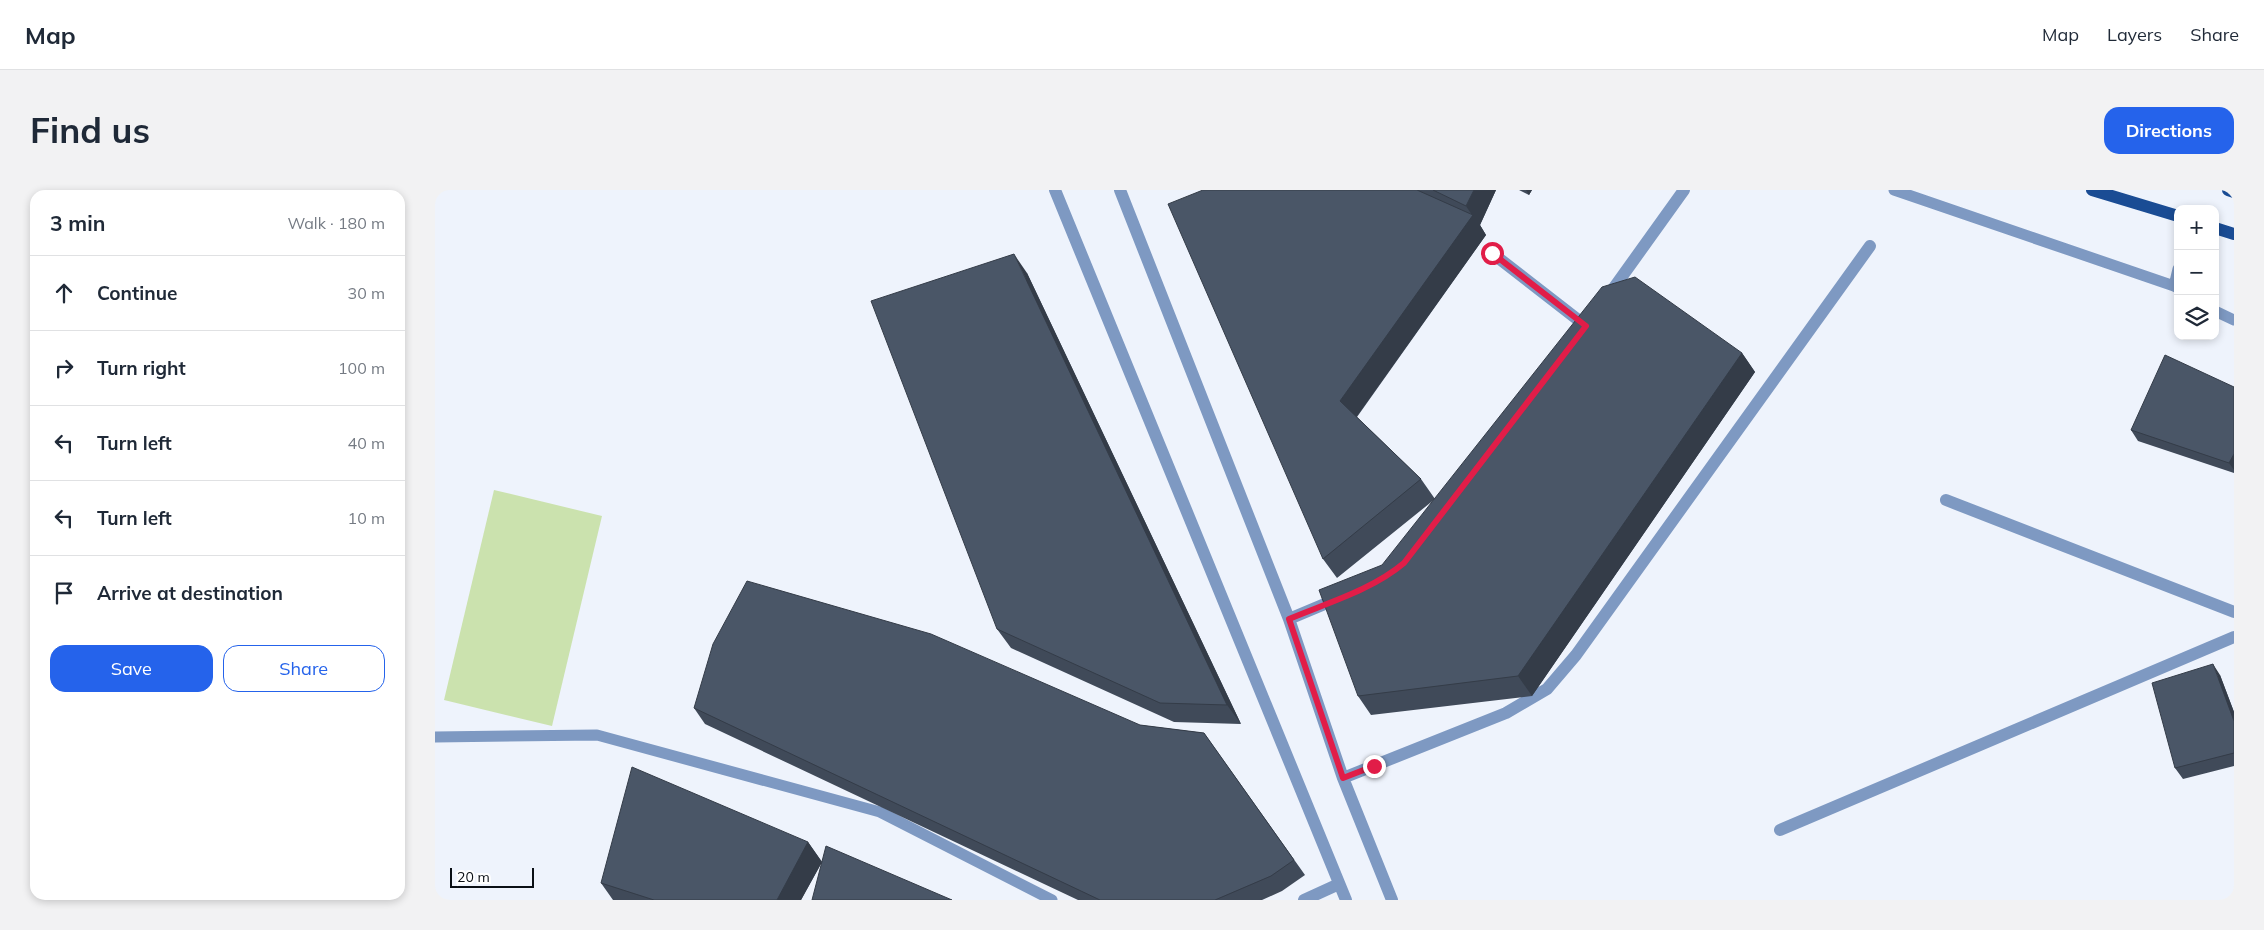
<!DOCTYPE html>
<html lang="en">
<head>
<meta charset="utf-8">
<style>
  body { margin:0; font-family:Mulish,sans-serif; background:#f2f2f3; color:#1f2937 }
  .controls { position:absolute; right:15px; top:15px; display:grid; overflow:hidden; border-radius:10px; box-shadow:0 2px 8px #0003 }
  .controls button { width:45px; height:45px; display:grid; place-items:center; padding:0; border:0; border-bottom:1px solid #e0e1e3; background:#fff; color:#1f2937; font:25px sans-serif }
  .scale { position:absolute; left:15px; bottom:12px; width:84px; box-sizing:border-box; padding-left:5px; border:2px solid #0a0f15; border-top:0; font-size:14px; line-height:18px; white-space:nowrap; color:#0a0f15; -webkit-text-stroke:4px #fff; paint-order:stroke }
  .stop { position:absolute; width:15px; height:15px; margin:-11px; border:4px solid #e11d48; border-radius:50%; background:#fff }
  .stop.end { background:#e11d48; border-color:#fff; box-shadow:0 1px 5px #0008 }
  .list { margin:0; padding:0; list-style:none }
  h2 { display:flex; justify-content:space-between; align-items:center; height:65px; margin:0; padding:0 20px; font-size:21px }
  h2 small { font-size:16px; font-weight:400; color:#747a83 }
  .list li { display:grid; grid-template-columns:32px 1fr auto; gap:15px; align-items:center; box-sizing:border-box; height:75px; padding:0 20px; border-top:1px solid #e0e1e3 }
  .list b { display:block; font-size:19px; white-space:nowrap }
  .list em { font-size:16px; font-style:normal; color:#747a83 }
  .actions { display:flex; gap:10px; padding:15px 20px }
  .actions a { flex:1; padding:11px 0; border:1px solid #2563eb; border-radius:15px; text-align:center; font-size:18px; color:#2563eb }
  .actions .main { background:#2563eb; color:#fff }
  .icon { flex:none; width:28px; height:28px; fill:none; stroke:currentColor; stroke-width:2; stroke-linecap:round; stroke-linejoin:round }
  .map { position:relative; flex:none; width:1799px; height:710px; overflow:hidden; border-radius:15px }
  header { display:flex; align-items:center; gap:30px; box-sizing:border-box; height:70px; padding:0 25px; background:#fff; border-bottom:1px solid #e0e1e3 }
  header strong { font-size:24px }
  nav { display:flex; gap:28px; margin-inline-start:auto; font-size:18px }
  .intro { display:flex; align-items:center; justify-content:space-between; box-sizing:border-box; height:120px; padding:0 30px }
  h1 { margin:0; font-size:35px }
  .button { padding:12px 22px; border-radius:15px; background:#2563eb; color:#fff; font-size:18px; font-weight:700 }
  main { display:flex; gap:30px; padding:0 30px }
  aside { flex:1; background:#fff; border-radius:15px; box-shadow:0 2px 8px #0003 }
  .map>svg:first-child { display:block }
  .green { fill:#cbe2ae }
  .lines { fill:none; stroke-linecap:round; stroke-linejoin:round }
  .lane { stroke:#7e99c2; stroke-width:11 }
  .street { stroke:#7e99c2; stroke-width:12 }
  .primary { stroke:#1a4c94; stroke-width:12 }
  .wall { fill:#404a59 }
  .shaded-wall { fill:#343c48 }
  .building { fill:#4a5667; stroke:#343c48 }
  .route { stroke:#e11d48; stroke-width:6 }
</style>
</head>
<body>
<header>
<strong>Map</strong>
<nav><a>Map</a><a>Layers</a><a>Share</a></nav>
</header>
<div class="intro"><h1>Find us</h1><a class="button">Directions</a></div>
<main>
<aside>
<h2>3 min<small>Walk · 180 m</small></h2>
<ul class="list">
<li><svg class="icon" aria-label="ahead" viewBox="0 0 24 24"><path d="M12 20V5M6 11l6-6 6 6"/></svg><div><b>Continue</b></div><em>30 m</em></li>
<li><svg class="icon" aria-label="right" viewBox="0 0 24 24"><path d="M7 20v-9h11M14 6l5 5-5 5"/></svg><div><b>Turn right</b></div><em>100 m</em></li>
<li><svg class="icon" aria-label="left" viewBox="0 0 24 24"><path d="M17 20v-9H6M10 6l-5 5 5 5"/></svg><div><b>Turn left</b></div><em>40 m</em></li>
<li><svg class="icon" aria-label="left" viewBox="0 0 24 24"><path d="M17 20v-9H6M10 6l-5 5 5 5"/></svg><div><b>Turn left</b></div><em>10 m</em></li>
<li><svg class="icon" aria-label="arrive" viewBox="0 0 24 24"><path d="M6 21V4h12l-3 4 3 4H6"/></svg><div><b>Arrive at destination</b></div></li>
</ul>
<div class="actions"><a class="main">Save</a><a>Share</a></div>
</aside>
<div class="map">
<svg width="1799" height="710" viewBox="0 0 1799 710">
  <rect width="100%" height="100%" fill="#eef3fc"/>
  <path class="green" d="M59 300 167 326 117 536 9 510Z"/>
  <g class="lines">
    <path class="lane" d="M1459 0 1739 96
      M1743 79 1739 96 1743 98
      M1780 121 1799 130
      M0 547 162 545 445 622 617 710"/>
    <path class="street" d="M620 0 911 710
      M685 0 854 429 908 588 957 710
      M1057 63 1151 136
      M1173 106 1249 0
      M1511 310 1799 422
      M854 429 904 408
      M908 588 1071 523 1112 499 1141 465 1435 56
      M1345 640 1799 447
      M869 710 904 694"/>
    <path class="primary" d="M1657 0 1743 26
      M1793 0 1799 2
      M1780 38 1799 44"/>
  </g>
  <path class="wall" d="M768 0H1061L1045 35 1051 45 922 227 986 289 1000 309 902 388 888 369Z
    M1084 0H1097L1094 5Z
    M592 83 806 534 739 532 576 458 562 439Z
    M1307 163 1320 182 1097 506 936 525 923 506 947 375Z
    M1799 197V283L1703 251 1696 240Z
    M1785 485 1799 522V576L1748 589 1740 578Z
    M259 518 705 535 769 543 870 685 847 701 827 710H643L270 534Z
    M373 652 387 672 366 710H178L166 693Z"/>
  <path class="shaded-wall" d="M1039 0H1061L1045 35 1051 45 919 230 905 211 1037 25 1031 16Z
    M1091 0H1097L1094 5Z
    M579 64 592 83 806 534 792 515Z
    M1307 163 1320 182 1097 506 1083 486Z
    M1799 264V280L1794 273Z
    M1778 474 1785 485 1799 522V531Z
    M373 652 387 672 366 710H342Z"/>
  <path class="building" d="M768 0H982L1038 25 905 211 986 289 888 369 733 14Z
    M998 0H1039L1031 16Z
    M579 64 792 515 725 513 562 439 436 111Z
    M1200 87 1307 163 1083 486 923 506 884 400 947 375 1167 97Z
    M1730 165 1799 197V264L1794 273 1696 240Z
    M312 391 496 444 705 535 769 543 859 670 836 686 780 710H665L259 518 278 454Z
    M1778 474 1799 531V563L1740 578 1717 493Z
    M197 577 373 652 342 710H219L166 693Z
    M391 656 517 710H377Z"/>
  <g class="lines">
    <path class="route" d="M939 576 908 588 854 429C892 413 937 400 969 373L1151 136 1057 63"/>
  </g>
</svg>
<div class="controls">
<button>+</button>
<button>−</button>
<button><svg class="icon" aria-label="layers" viewBox="0 0 24 24"><path d="M12 4l9 5-9 5-9-5zM3 14l9 5 9-5"/></svg></button>
</div>
<div class="scale">20 m</div>
<div class="stop" style="left:1057px;top:63px"></div>
<div class="stop end" style="left:939px;top:576px"></div>
</div>
</main>
</body>
</html>
